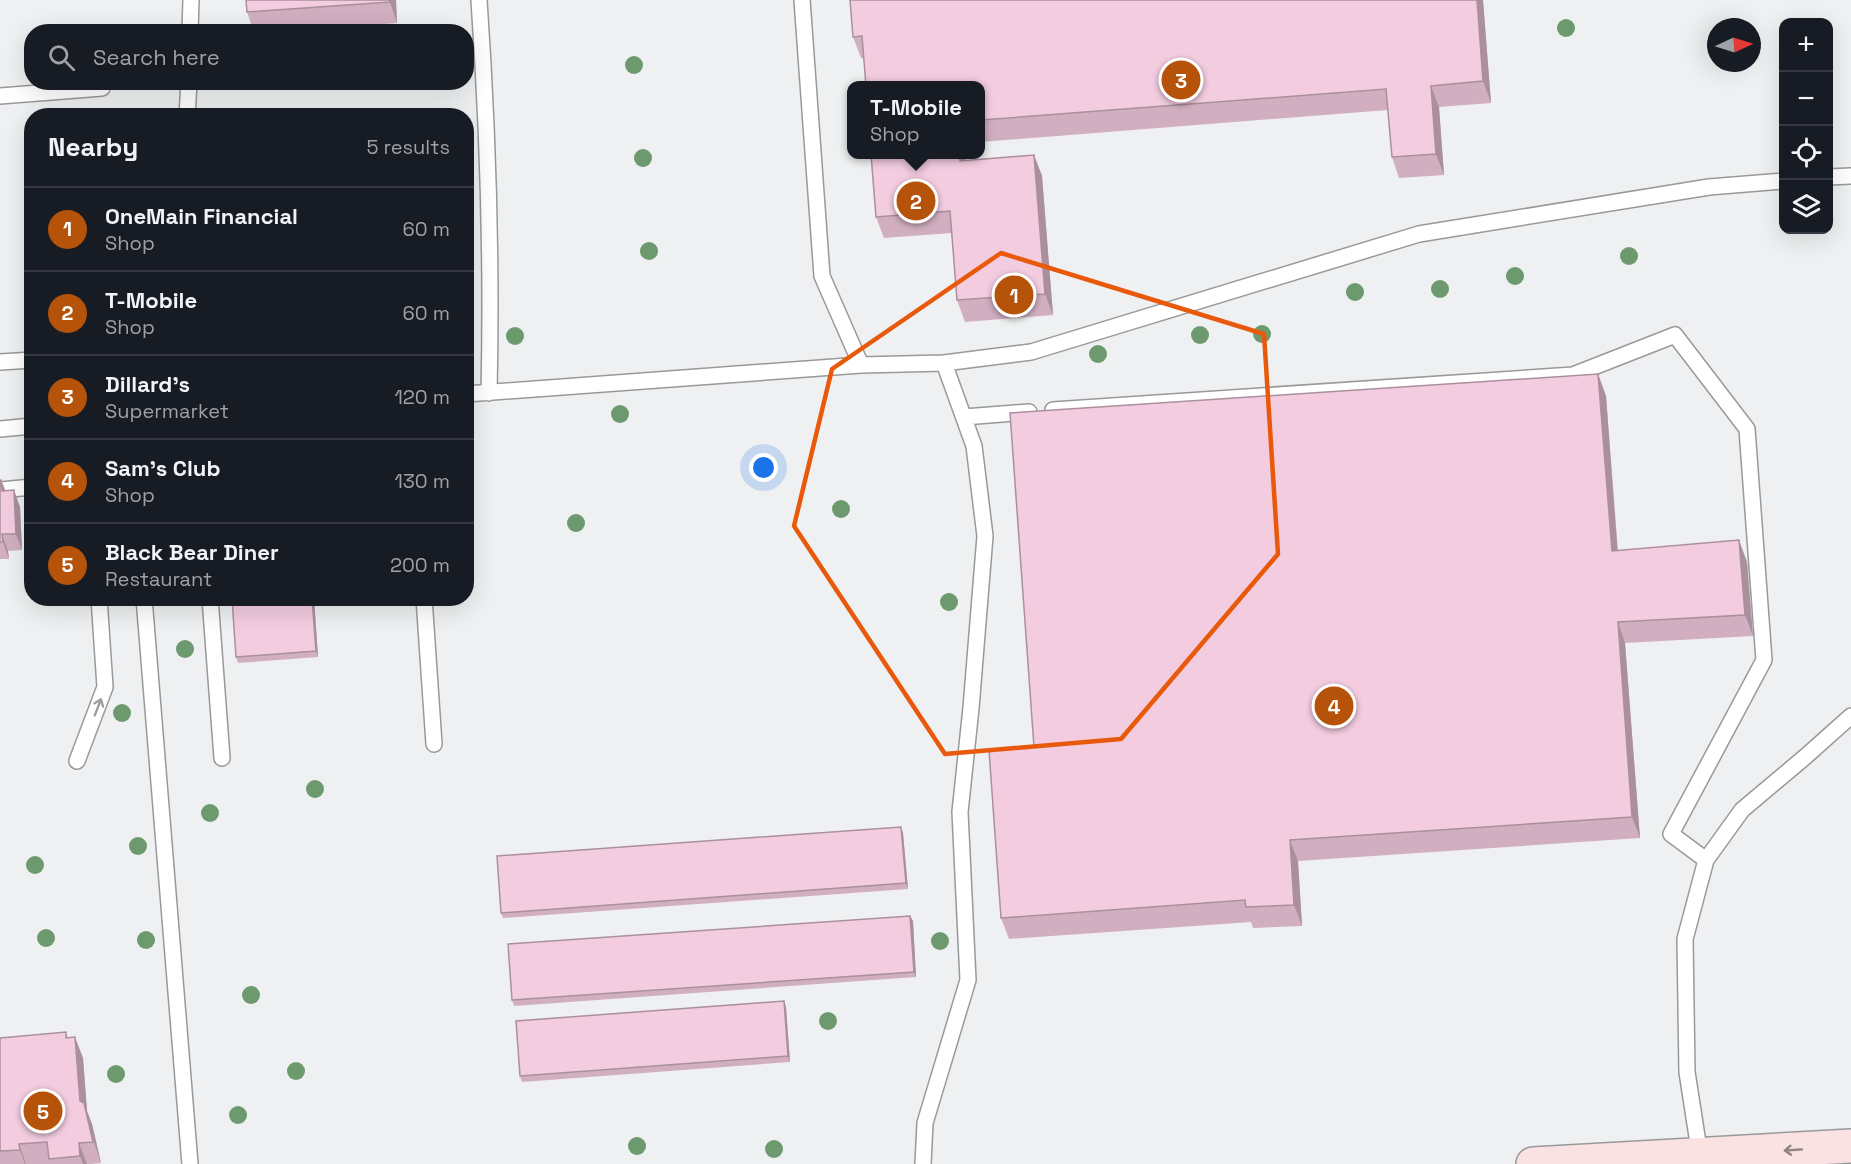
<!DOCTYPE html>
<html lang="en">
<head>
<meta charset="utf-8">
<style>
  body { margin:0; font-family:"Space Grotesk",sans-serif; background:#242831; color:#f1f3f6 }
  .controls { position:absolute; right:18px; top:18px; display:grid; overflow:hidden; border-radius:12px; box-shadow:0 6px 24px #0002 }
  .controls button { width:54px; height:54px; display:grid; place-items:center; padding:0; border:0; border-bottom:2px solid #363941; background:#171b24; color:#f1f3f6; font:30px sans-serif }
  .compass { position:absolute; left:1707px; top:18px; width:54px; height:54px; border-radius:50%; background:#171b24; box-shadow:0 6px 24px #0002; rotate:86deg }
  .you { position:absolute; left:764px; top:468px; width:21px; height:21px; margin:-15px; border:4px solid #fff; border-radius:50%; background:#1a73e8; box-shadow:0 0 0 9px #1a73e833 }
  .badge { display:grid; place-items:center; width:39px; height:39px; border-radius:50%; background:#b45309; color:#fff; font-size:20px; font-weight:700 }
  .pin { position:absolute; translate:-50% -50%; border:3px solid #fff; box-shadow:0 2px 6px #0006 }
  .popup { position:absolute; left:847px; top:81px; width:138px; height:78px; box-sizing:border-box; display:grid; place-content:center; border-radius:12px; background:#171b24; filter:drop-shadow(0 2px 4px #0005); font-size:20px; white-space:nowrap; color:#9ea1a6 }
  .popup b { font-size:22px; color:#f1f3f6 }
  .popup::after { content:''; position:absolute; left:50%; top:100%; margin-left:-12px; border:12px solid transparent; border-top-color:#171b24 }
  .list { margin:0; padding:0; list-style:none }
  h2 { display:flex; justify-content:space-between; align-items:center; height:78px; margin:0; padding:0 24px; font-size:26px }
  h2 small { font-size:20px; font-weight:400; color:#9ea1a6 }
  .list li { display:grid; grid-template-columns:39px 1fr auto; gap:18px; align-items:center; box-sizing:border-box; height:84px; padding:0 24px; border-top:2px solid #363941 }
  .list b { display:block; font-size:22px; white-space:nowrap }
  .list p { margin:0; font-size:20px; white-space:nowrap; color:#9ea1a6 }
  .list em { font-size:20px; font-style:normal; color:#9ea1a6 }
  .icon { flex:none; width:33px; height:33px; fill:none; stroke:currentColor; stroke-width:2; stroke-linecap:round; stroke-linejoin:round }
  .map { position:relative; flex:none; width:1851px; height:1164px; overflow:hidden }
  .search { position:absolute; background:#171b24; box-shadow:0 6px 24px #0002; left:24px; top:24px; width:450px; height:66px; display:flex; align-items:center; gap:15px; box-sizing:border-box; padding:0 21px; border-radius:24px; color:#9ea1a6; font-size:22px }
  .panel { position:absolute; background:#171b24; box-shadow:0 6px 24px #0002; left:24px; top:108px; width:450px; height:498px; border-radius:24px }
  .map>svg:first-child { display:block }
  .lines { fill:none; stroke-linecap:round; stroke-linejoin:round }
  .lane-casing { stroke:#98999a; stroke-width:18 }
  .secondary-casing { stroke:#98999a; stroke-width:36 }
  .lane { stroke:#fff; stroke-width:15 }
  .secondary { stroke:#fae1e2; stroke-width:33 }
  .tree { fill:#6d996f }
  .wall { fill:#d1afc1 }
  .shaded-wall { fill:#aa8f9d }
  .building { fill:#f3cce0; stroke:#aa8f9d; stroke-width:1.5 }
  .oneway { stroke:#9e9e9e }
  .oneway2 { stroke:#8f8282 }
  .marked { fill:none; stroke:#e8590c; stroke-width:4.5; stroke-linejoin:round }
</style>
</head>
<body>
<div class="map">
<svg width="1851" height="1164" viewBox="0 0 1851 1164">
  <rect width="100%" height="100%" fill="#eff0f1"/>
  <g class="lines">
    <g class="lane-casing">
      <path id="lane" d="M479 0C488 131 492 262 489 393
        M802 0 822 276 861 365 944 363 974 446 985 536 971 708 960 812 968 980 925 1123 923 1164
        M190 32 191 0
        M0 96 102 88
        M187 116 189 82
        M1828 177 1851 176
        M0 362 32 360
        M944 363 1031 352 1419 234 1709 187 1784 181
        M466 394 861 365
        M1053 410 1573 375 1675 335 1747 429 1764 660 1671 834 1706 860
        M964 417 1029 412
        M0 429 32 426
        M0 490 32 487
        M144 598 190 1164
        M210 598 222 758
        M424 598 434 744
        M77 761 105 687 99 598
        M1700 1156 1687 1072 1685 939 1706 860 1742 810 1805 757 1851 716"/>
    </g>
    <g class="secondary-casing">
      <path id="secondary" d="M1533 1164 1851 1146"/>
    </g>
    <use href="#lane" class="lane"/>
    <use href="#secondary" class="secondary"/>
  </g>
  <g class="tree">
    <circle cx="1566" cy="28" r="9"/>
    <circle cx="634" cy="65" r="9"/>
    <circle cx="643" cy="158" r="9"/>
    <circle cx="649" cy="251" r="9"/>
    <circle cx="1629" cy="256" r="9"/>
    <circle cx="1515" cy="276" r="9"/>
    <circle cx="1440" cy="289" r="9"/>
    <circle cx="1355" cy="292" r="9"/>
    <circle cx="1262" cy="334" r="9"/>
    <circle cx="1200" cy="335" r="9"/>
    <circle cx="515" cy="336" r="9"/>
    <circle cx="1098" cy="354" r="9"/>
    <circle cx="620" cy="414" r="9"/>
    <circle cx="841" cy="509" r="9"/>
    <circle cx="576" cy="523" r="9"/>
    <circle cx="949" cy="602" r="9"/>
    <circle cx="185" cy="649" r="9"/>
    <circle cx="122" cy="713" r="9"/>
    <circle cx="315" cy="789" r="9"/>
    <circle cx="210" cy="813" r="9"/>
    <circle cx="138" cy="846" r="9"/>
    <circle cx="35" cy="865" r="9"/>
    <circle cx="46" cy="938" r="9"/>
    <circle cx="146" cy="940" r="9"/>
    <circle cx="940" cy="941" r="9"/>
    <circle cx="251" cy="995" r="9"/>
    <circle cx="828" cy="1021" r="9"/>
    <circle cx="296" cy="1071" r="9"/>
    <circle cx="116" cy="1074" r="9"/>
    <circle cx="238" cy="1115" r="9"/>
    <circle cx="637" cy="1146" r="9"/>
    <circle cx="774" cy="1149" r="9"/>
  </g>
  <path class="wall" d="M246 0H396L397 23 280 32H254L247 12Z
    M850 0H1483L1491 103 1439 107 1444 175 1399 178 1392 157 1388 110 981 142V86L864 58H861L853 37Z
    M1034 155 1042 176 1053 315 965 322 957 300 952 233 884 238 876 217 966 160Z
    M1598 374 1606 396 1618 550 1747 562 1753 636 1625 643 1640 838 1298 861 1302 926 1253 928 1251 922 1009 939 1001 918 1034 747Z
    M0 480H1L6 491 20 507 22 550 8 551 9 559H0Z
    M232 598H314L318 657 238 663 236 657Z
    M901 827 903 833 908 889 503 918 501 913Z
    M910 916 913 921 916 977 514 1006 512 1000Z
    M784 1001 786 1007 790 1062 522 1082 520 1076Z
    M66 1032 68 1038 83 1058 87 1111 92 1124 101 1163 92 1164H0V1038Z"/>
  <path class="shaded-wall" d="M389 0H396L397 23 390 2Z
    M1477 0H1483L1491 103 1483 81Z
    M1431 86 1439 107 1444 175 1436 154Z
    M959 154H965L968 182 960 161Z
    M1034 155 1042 176 1053 315 1045 294Z
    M1598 374 1606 396 1619 572 1612 551Z
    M1 480 7 496 2 491Z
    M14 490 20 507 22 550 16 534Z
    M2 534 8 551 9 559 3 542Z
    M1739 540 1747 562 1753 636 1745 615Z
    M312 598H314L318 657 316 651Z
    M1618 622 1625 643 1640 838 1632 817Z
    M901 827 903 833 908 889 906 883Z
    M1290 840 1298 861 1302 926 1294 905Z
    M910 916 913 921 916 977 914 972Z
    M784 1001 786 1007 790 1062 788 1056Z
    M75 1037 83 1058 87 1111 92 1124 101 1163 80 1101Z
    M79 1143 87 1164H83L80 1156Z
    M19 1144 26 1164H25L20 1150Z"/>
  <path class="building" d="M246 0H389L390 2 247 12Z
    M850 0H1477L1483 81 1431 86 1436 154 1392 157 1386 89 981 120V86H866L862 36 853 37Z
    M871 154H959L960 161 1034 155 1045 294 957 300 950 211 876 217Z
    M1598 374 1612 551 1739 540 1745 615 1618 622 1632 817 1290 840 1294 905 1246 907 1245 900 1001 918 989 750 1034 747 1010 413Z
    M0 480H1L2 491 14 490 16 534H2L3 542H0Z
    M232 598H312L316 651 236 657Z
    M901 827 906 883 501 913 497 856Z
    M910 916 914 972 512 1000 508 944Z
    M784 1001 788 1056 520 1076 516 1021Z
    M66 1032V1038L75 1037 80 1101 84 1103 93 1142 79 1143 80 1156 49 1159 47 1142 19 1144 20 1150 0 1151V1038Z"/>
  <defs><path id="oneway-shaft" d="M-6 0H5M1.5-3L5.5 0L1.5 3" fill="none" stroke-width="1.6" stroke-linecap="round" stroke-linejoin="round" transform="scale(1.5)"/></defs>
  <use class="oneway" href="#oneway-shaft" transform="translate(98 707) rotate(-69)"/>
  <use class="oneway2" href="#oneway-shaft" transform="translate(1793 1150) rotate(176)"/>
  <path class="marked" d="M1001 253 1264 334 1278 554 1121 739 945 754 794 526 832 369Z"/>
</svg>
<div class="controls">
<button>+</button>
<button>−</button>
<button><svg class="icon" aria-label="locate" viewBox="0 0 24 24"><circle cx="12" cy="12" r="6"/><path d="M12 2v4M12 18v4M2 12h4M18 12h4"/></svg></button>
<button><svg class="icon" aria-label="layers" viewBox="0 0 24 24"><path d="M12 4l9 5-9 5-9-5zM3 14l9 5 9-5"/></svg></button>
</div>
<svg class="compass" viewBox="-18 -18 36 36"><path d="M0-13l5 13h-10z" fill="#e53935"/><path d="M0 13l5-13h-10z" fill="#9ea1a6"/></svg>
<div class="you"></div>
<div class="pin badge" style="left:1014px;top:295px">1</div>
<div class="pin badge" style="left:916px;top:201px">2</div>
<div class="popup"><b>T-Mobile</b>Shop</div>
<div class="pin badge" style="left:1181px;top:80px">3</div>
<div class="pin badge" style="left:1334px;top:706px">4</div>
<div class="pin badge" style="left:43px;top:1111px">5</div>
<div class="search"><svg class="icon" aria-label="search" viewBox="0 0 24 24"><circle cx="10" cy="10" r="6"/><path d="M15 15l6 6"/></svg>Search here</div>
<section class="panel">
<h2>Nearby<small>5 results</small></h2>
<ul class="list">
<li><span class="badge">1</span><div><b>OneMain Financial</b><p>Shop</p></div><em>60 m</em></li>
<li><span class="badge">2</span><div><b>T-Mobile</b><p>Shop</p></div><em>60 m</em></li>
<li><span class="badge">3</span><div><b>Dillard's</b><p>Supermarket</p></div><em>120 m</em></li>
<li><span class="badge">4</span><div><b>Sam's Club</b><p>Shop</p></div><em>130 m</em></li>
<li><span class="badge">5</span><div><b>Black Bear Diner</b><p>Restaurant</p></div><em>200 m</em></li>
</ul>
</section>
</div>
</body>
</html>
